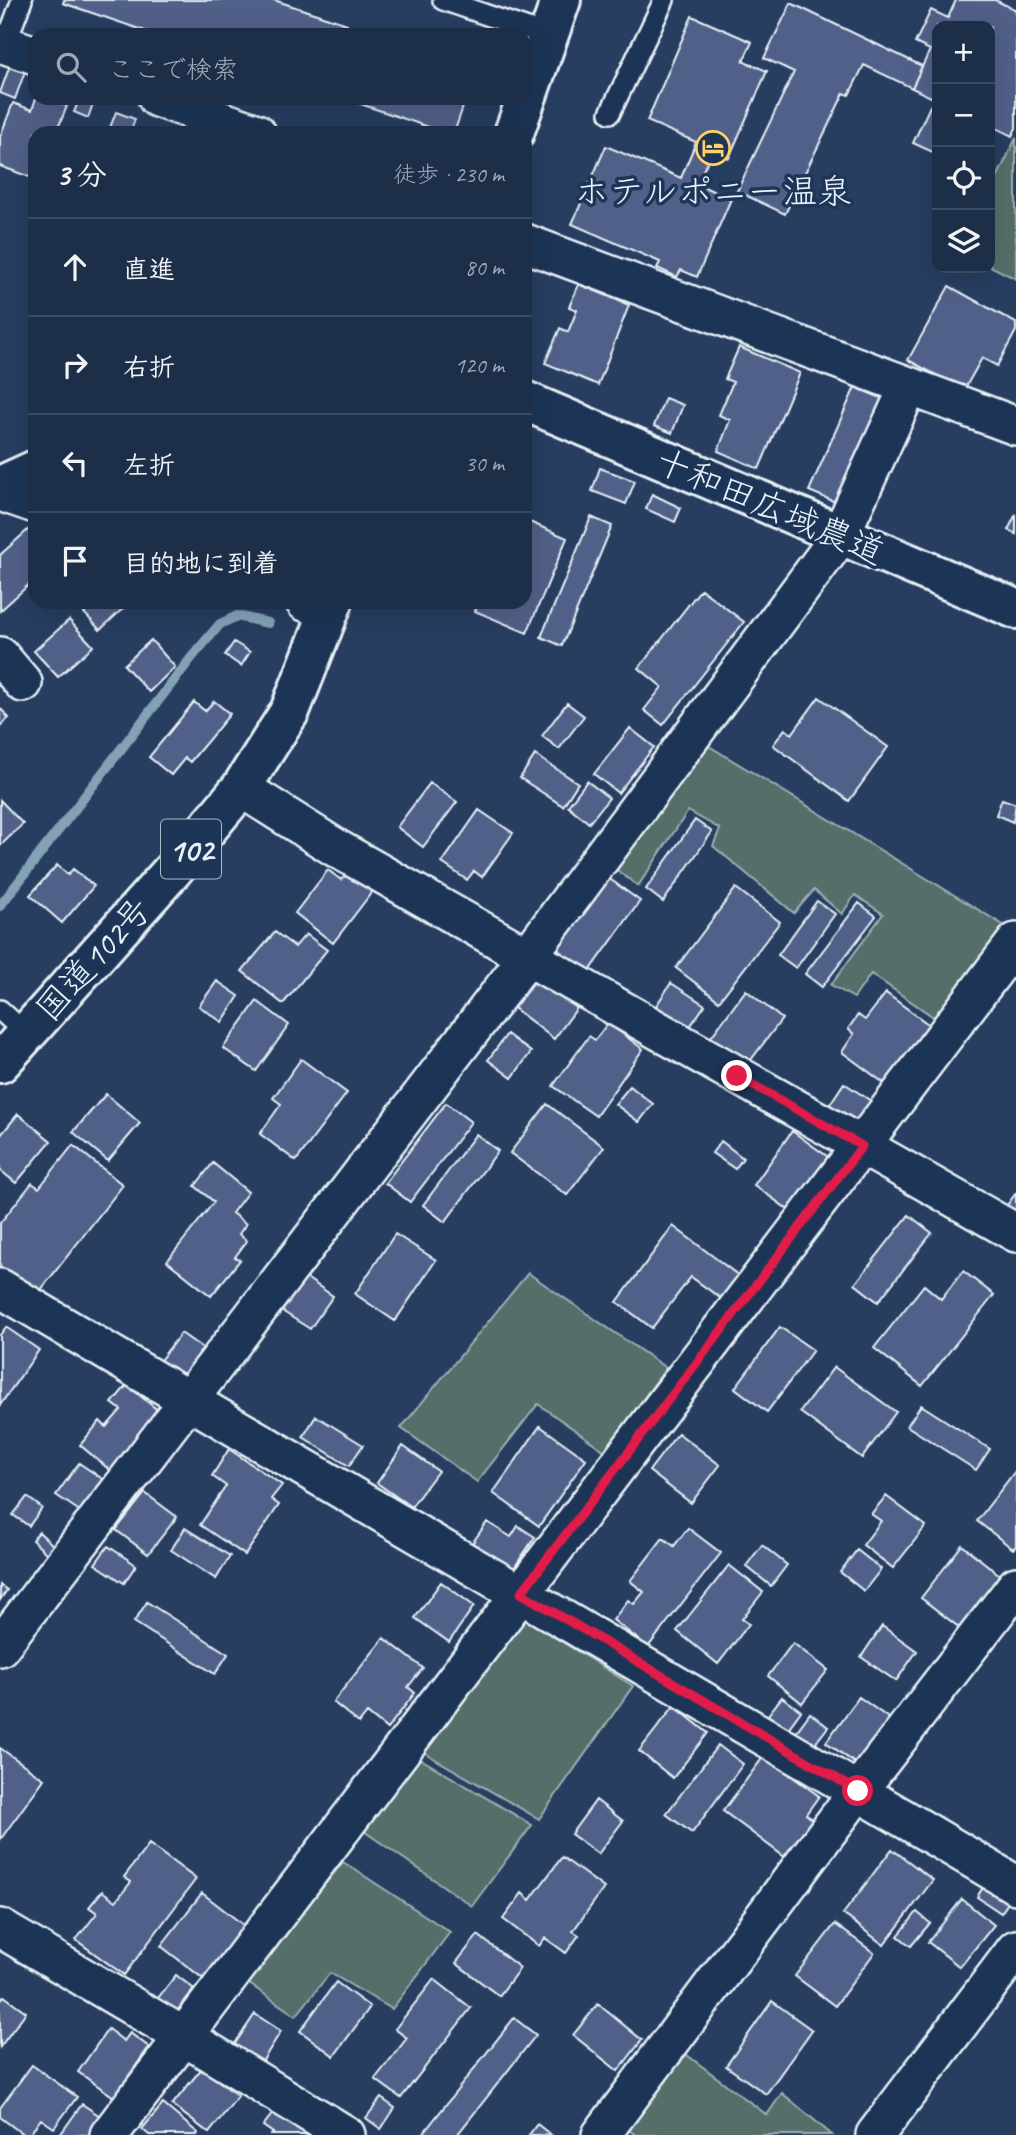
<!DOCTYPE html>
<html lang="ja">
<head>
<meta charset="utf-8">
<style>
  body { margin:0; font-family:Caveat,"Klee One",sans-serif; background:#2a3a53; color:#f1f3f6 }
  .controls { position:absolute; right:21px; top:21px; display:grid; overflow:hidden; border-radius:14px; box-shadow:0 7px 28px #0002 }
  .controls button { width:63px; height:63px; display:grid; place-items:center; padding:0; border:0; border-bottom:2px solid #3b4a61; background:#1d2e49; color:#f1f3f6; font:35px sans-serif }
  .stop { position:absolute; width:21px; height:21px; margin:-16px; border:5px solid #e11d48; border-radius:50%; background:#fff }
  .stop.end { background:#e11d48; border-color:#fff; box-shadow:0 2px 7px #0008 }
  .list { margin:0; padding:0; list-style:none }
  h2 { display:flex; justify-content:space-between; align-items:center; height:91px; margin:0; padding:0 28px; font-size:30px }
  h2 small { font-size:23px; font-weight:400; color:#a0a8b4 }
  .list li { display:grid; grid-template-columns:46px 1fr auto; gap:21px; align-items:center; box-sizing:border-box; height:98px; padding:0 28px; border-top:2px solid #3b4a61 }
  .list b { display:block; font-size:26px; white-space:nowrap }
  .list em { font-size:23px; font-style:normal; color:#a0a8b4 }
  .icon { flex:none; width:38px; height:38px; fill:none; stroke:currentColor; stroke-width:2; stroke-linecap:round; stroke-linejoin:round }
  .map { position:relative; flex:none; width:1016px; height:2135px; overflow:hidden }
  .search { position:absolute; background:#1d2e49; box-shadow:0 7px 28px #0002; left:28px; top:28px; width:504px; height:77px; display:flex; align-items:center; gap:18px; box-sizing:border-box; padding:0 24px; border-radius:21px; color:#a0a8b4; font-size:26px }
  .panel { position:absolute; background:#1d2e49; box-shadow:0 7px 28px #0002; left:28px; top:126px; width:504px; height:483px; border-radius:21px }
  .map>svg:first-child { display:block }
  .green { fill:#556e6b; stroke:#9eb0b2; stroke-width:2 }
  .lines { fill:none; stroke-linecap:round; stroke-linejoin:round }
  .stream { stroke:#84a1b5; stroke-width:10 }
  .building { fill:#516188; stroke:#e8f1f8; stroke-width:2 }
  .service-casing { stroke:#e8f1f8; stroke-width:24 }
  .minor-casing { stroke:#e8f1f8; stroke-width:42 }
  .tertiary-casing { stroke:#e8f1f8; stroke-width:44 }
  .trunk-casing { stroke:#e8f1f8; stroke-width:44 }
  .service { stroke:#1d3557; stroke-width:19 }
  .minor { stroke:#1d3557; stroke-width:37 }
  .tertiary { stroke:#1d3557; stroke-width:38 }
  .trunk { stroke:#1d3557; stroke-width:38 }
  .route { stroke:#e11d48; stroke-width:9 }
  .labels { text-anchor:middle; stroke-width:7; stroke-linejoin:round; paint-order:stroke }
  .shield { fill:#1d3557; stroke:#abb9c8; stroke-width:2 }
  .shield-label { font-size:33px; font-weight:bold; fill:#e8f1f8 }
  .poi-label { font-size:35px; fill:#e8f1f8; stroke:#1d3557 }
  .street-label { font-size:35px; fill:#e8f1f8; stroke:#1d3557 }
</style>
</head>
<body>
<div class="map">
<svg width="1016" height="2135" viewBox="0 0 1016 2135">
  <rect width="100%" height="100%" fill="#273e61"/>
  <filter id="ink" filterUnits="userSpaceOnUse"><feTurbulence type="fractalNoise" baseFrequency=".0143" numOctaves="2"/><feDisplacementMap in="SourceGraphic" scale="14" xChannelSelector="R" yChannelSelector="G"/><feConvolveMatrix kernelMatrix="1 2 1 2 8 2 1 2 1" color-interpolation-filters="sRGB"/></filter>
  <g filter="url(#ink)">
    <path class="green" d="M1016 138V279L990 266V192Z
      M704 743 1005 926 938 1020 871 974 854 998 831 985 883 914 855 895 842 914 814 890 794 913 713 846 720 829 688 811 638 886 610 865Z
      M528 1273 666 1368 605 1451 538 1404 477 1482 401 1428Z
      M524 1618 633 1686 539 1819 423 1752Z
      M419 1758 532 1825 472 1906 361 1829Z
      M343 1862 450 1932 392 2009 330 1973 296 2016 245 1981Z
      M683 2052 767 2115 782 2093 832 2135H636L626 2128Z"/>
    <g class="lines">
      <path class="stream" d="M0 906 192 657 220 624 237 616 268 623"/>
    </g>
    <path class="building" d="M64 0H274L347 24 343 35H157L63 3Z
      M956 0H995L1016 10V128L1012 136 990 125V26H937V100L912 88 930 50 915 43 931 10 948 18Z
      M791 3 922 66 912 88 864 65 849 95 844 93 785 214 737 191 794 72 764 58Z
      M692 16 752 42 743 61 767 71 729 158 712 151 697 184 731 199 697 277 681 270 677 277 657 268 660 262 572 224 606 146 681 178 696 142 647 121Z
      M10 65 25 71 15 99 0 93Z
      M36 98H46L67 106 56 133H35V179L0 166V137L13 103 32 110Z
      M80 98H95L88 118 74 112Z
      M343 98H466L454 133H446Z
      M930 106 937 110V154L913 143Z
      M116 112 135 119 130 133H108Z
      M579 284 629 305 598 385 545 363 560 328 568 332 577 310 569 307Z
      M949 286 1016 323V331L997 366 982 358 964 390 908 360Z
      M739 347 800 373 759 469 718 451 730 420 719 415 733 382 725 379Z
      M855 387 886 400 840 504 809 491Z
      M665 398 683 405 672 433 654 426Z
      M600 468 635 481 626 504 592 491Z
      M652 494 681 508 675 522 646 509Z
      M1016 514V534L1008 530Z
      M591 517 612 526 562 646 541 637Z
      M525 520 567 538 527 633 475 611 479 602H525Z
      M30 528 35 534V579L0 611V555Z
      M701 589 744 622 663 725 644 710 662 687 639 668Z
      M74 602H130L100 630Z
      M69 620 93 646 58 677 34 651Z
      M151 640 175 667 149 692 124 665Z
      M234 642 250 652 241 666 225 655Z
      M819 697 888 747 849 801 773 745 785 729 792 734Z
      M214 701 230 714 190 762 185 758 171 775 149 757 194 702 205 711Z
      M567 703 584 716 559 749 542 736Z
      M0 708 9 718 0 726Z
      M630 728 654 747 618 793 594 774Z
      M535 755 578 783 563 806 520 778Z
      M587 781 609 798 589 823 568 806Z
      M430 783 457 802 423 847 397 827Z
      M1002 799 1016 804 1013 822 996 815Z
      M0 800 23 824 0 846Z
      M479 810 513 833 482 877 474 871 467 880 442 863Z
      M695 820 712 832 663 902 646 889Z
      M57 865 68 875 73 869 94 886 62 923 30 895Z
      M328 870 341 880 347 873 372 892 333 943 295 913Z
      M607 877 640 901 589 972 556 949Z
      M736 888 780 922 719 1001 676 968Z
      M817 901 835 914 796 968 778 955Z
      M859 903 876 916 822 987 805 974Z
      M275 932 295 947 306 934 327 950 283 1004 242 971Z
      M537 978 577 1008 554 1039 514 1008Z
      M217 981 239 996 222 1022 199 1006Z
      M671 983 705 1005 689 1028 656 1006Z
      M746 990 782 1019 747 1065 711 1037Z
      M886 993 932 1027 888 1086 842 1052 854 1034 848 1029 858 1015 865 1020Z
      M257 1001 289 1025 256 1071 223 1048Z
      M608 1023 643 1049 596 1116 553 1086 589 1036 595 1040Z
      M507 1034 531 1052 512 1078 488 1060Z
      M301 1059 347 1093 296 1161 260 1134 281 1104 273 1098Z
      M844 1083 874 1103 858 1126 828 1107Z
      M630 1086 653 1104 639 1122 615 1104Z
      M106 1094 140 1123 108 1161 73 1132Z
      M446 1103 471 1122 410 1202 385 1183Z
      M547 1104 604 1147 567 1195 510 1153Z
      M18 1114 51 1141 16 1183 0 1170V1136Z
      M792 1131 831 1159 793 1213 754 1185Z
      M476 1134 498 1151 445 1222 423 1205Z
      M721 1141 743 1158 735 1169 712 1153Z
      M73 1145 123 1185 36 1296 0 1268V1223L32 1183 39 1188Z
      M213 1163 248 1192 232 1213 246 1224 239 1234 247 1241 235 1257 240 1260 211 1296 167 1261 214 1202 195 1186Z
      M1016 1193V1216L1005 1208Z
      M909 1215 932 1233 878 1302 855 1284Z
      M673 1226 743 1279 726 1302 691 1277 652 1328 617 1302Z
      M395 1234 436 1260 395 1321 355 1294Z
      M963 1271 994 1295 922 1386 874 1348 924 1285 941 1299Z
      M305 1277 333 1296 310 1329 282 1311Z
      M6 1327 39 1350 0 1405V1335Z
      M780 1327 813 1350 767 1412 735 1388Z
      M181 1333 205 1350 182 1380 158 1363Z
      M834 1367 896 1412 862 1458 800 1412Z
      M127 1385 160 1412 111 1471 80 1445 100 1421 106 1427 121 1410 112 1403Z
      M921 1405 990 1449 976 1470 907 1426Z
      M316 1416 363 1445 349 1466 303 1437Z
      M540 1426 586 1459 539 1526 493 1493Z
      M678 1433 720 1465 691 1503 649 1471Z
      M403 1446 438 1471 411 1507 377 1483Z
      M229 1449 282 1485 271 1499 279 1505 245 1555 200 1525 226 1486 212 1476Z
      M79 1463 107 1482 84 1514 56 1495Z
      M1016 1470V1546L1013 1549 977 1521Z
      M145 1493 177 1517 148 1554 116 1530Z
      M886 1496 926 1526 893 1568 863 1545 881 1521 871 1514Z
      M27 1497 42 1508 29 1526 13 1515Z
      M487 1522 511 1537 518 1526 535 1537 512 1571 471 1545Z
      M185 1528 230 1556 216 1579 171 1550Z
      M688 1528 721 1553 648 1647 613 1620 628 1600 634 1604 644 1592 630 1581 663 1538 674 1546Z
      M39 1532 54 1546 47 1554 32 1540Z
      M762 1545 787 1565 771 1586 746 1566Z
      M962 1545 1001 1576 960 1628 921 1598Z
      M108 1546 136 1565 124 1583 95 1564Z
      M857 1550 881 1569 864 1591 840 1572Z
      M729 1565 763 1592 742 1619 749 1624 718 1664 677 1631Z
      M441 1582 474 1606 449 1642 415 1618Z
      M0 1585 7 1590 0 1600Z
      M147 1602 228 1654 215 1674 134 1622Z
      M882 1626 917 1651 896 1681 861 1657Z
      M384 1638 423 1668 408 1687 415 1693 387 1729 367 1713 359 1723 333 1702Z
      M793 1643 828 1670 802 1703 768 1676Z
      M782 1697 801 1711 787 1730 768 1715Z
      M859 1697 894 1722 860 1767 826 1742Z
      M674 1706 708 1733 673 1778 639 1751Z
      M810 1713 828 1727 813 1746 796 1732Z
      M718 1745 743 1764 692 1833 666 1814Z
      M0 1748 44 1779 0 1840Z
      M764 1756 819 1796 806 1814 818 1824 790 1861 723 1811Z
      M596 1800 623 1821 598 1854 571 1834Z
      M149 1844 196 1879 124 1975 76 1940 97 1913 89 1907 102 1891 116 1901 131 1882 124 1877Z
      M892 1849 933 1880 884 1945 843 1914Z
      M562 1857 604 1888 573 1931 579 1935 566 1953 545 1938 539 1946 503 1919 522 1893 530 1900Z
      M987 1881 1012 1897 1001 1913 977 1897Z
      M202 1893 246 1927 205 1980 161 1946Z
      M962 1899 994 1925 960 1967 928 1942Z
      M917 1912 930 1923 911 1946 898 1936Z
      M835 1924 874 1953 835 2006 795 1976Z
      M478 1935 520 1968 499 1996 456 1963Z
      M176 1975 194 1989 176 2012 158 1998Z
      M434 1979 471 2008 401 2098 375 2079 407 2038 395 2029Z
      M336 1982 370 2007 334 2056 300 2031Z
      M4 1996 26 2012 0 2047V2001Z
      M772 2001 812 2030 766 2094 726 2066Z
      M598 2004 642 2040 618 2071 573 2035Z
      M255 2014 281 2031 262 2062 234 2045Z
      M514 2018 536 2035 457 2135H422Z
      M108 2029 124 2041 130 2033 149 2047 114 2097 78 2072Z
      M32 2065 77 2097 54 2128 41 2119 29 2135H24L0 2117V2108Z
      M202 2068 238 2096 209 2133 172 2105Z
      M381 2098 395 2108 381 2129 366 2118Z
      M82 2104 103 2118 91 2135H60Z
      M163 2104 198 2133 197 2135H149L142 2129Z
      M276 2109 310 2133 309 2135H271L273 2133 263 2126Z
      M537 2124 551 2135H529Z"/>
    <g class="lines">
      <g class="service-casing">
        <path id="service" d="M443 0 548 36
          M5 45 22 0
          M610 113 664 0
          M0 1010 26 1034"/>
      </g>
      <g class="minor-casing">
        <path id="minor" d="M0 43 35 55
          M157 98 257 133
          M525 243 1016 426
          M0 492 35 504
          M305 602 329 611
          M0 656 23 683
          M241 788 336 848 1016 1233
          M0 1288C337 1490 679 1684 1016 1885
          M0 1647 528 956 840 536 909 386
          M0 1928 183 2036 346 2135
          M109 2135 1016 942
          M601 2135 858 1791 1016 1586
          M875 2135 1016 1949"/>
      </g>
      <g class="tertiary-casing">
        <path id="tertiary" d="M525 401 1016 609
          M0 486 35 470"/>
      </g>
      <g class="trunk-casing">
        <path id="trunk" d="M514 133 561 0
          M0 1063 172 871 241 788 290 711 333 602"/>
      </g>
      <use href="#service" class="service"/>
      <use href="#minor" class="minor"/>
      <use href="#tertiary" class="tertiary"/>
      <use href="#trunk" class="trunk"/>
    </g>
  </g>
  <g class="lines" filter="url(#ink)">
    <path class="route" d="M737 1076 862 1146 521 1593 858 1791"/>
  </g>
  <defs>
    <g id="hotel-ring" transform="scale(1.75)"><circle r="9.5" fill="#1d3557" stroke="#ffd166" stroke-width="1.5"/><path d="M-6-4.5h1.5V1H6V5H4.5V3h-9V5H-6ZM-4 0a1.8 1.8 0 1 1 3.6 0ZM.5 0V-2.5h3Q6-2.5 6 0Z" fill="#ffd166"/></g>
  </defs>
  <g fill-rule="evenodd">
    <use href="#hotel-ring" x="713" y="148"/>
  </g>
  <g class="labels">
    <rect class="shield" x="161" y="819.5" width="60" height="59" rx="5"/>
    <g class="shield-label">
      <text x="191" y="861">102</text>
    </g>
    <g class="poi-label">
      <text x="713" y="203">ホテルポニー温泉</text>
    </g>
    <g class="street-label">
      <text transform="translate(770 506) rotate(23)" y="12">十和田広域農道</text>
      <text transform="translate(93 959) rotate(-48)" y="12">国道102号</text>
    </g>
  </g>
</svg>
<div class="controls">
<button>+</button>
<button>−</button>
<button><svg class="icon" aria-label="locate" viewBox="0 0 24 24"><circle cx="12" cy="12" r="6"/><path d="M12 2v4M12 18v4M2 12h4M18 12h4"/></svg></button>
<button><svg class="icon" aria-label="layers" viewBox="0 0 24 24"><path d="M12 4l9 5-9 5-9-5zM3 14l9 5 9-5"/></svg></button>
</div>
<div class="stop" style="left:858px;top:1791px"></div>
<div class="stop end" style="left:737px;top:1076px"></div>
<div class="search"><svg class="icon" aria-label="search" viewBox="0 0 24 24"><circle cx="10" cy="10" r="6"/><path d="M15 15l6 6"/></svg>ここで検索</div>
<section class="panel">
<h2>3 分<small>徒歩 · 230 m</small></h2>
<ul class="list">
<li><svg class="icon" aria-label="ahead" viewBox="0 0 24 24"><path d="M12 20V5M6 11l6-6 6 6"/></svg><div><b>直進</b></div><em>80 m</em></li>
<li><svg class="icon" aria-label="right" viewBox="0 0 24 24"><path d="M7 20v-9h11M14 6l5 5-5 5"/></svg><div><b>右折</b></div><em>120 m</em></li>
<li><svg class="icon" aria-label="left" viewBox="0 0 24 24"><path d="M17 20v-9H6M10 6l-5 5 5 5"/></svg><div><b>左折</b></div><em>30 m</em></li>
<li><svg class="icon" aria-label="arrive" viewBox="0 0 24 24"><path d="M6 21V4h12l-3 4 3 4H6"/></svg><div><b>目的地に到着</b></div></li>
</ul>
</section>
</div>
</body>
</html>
